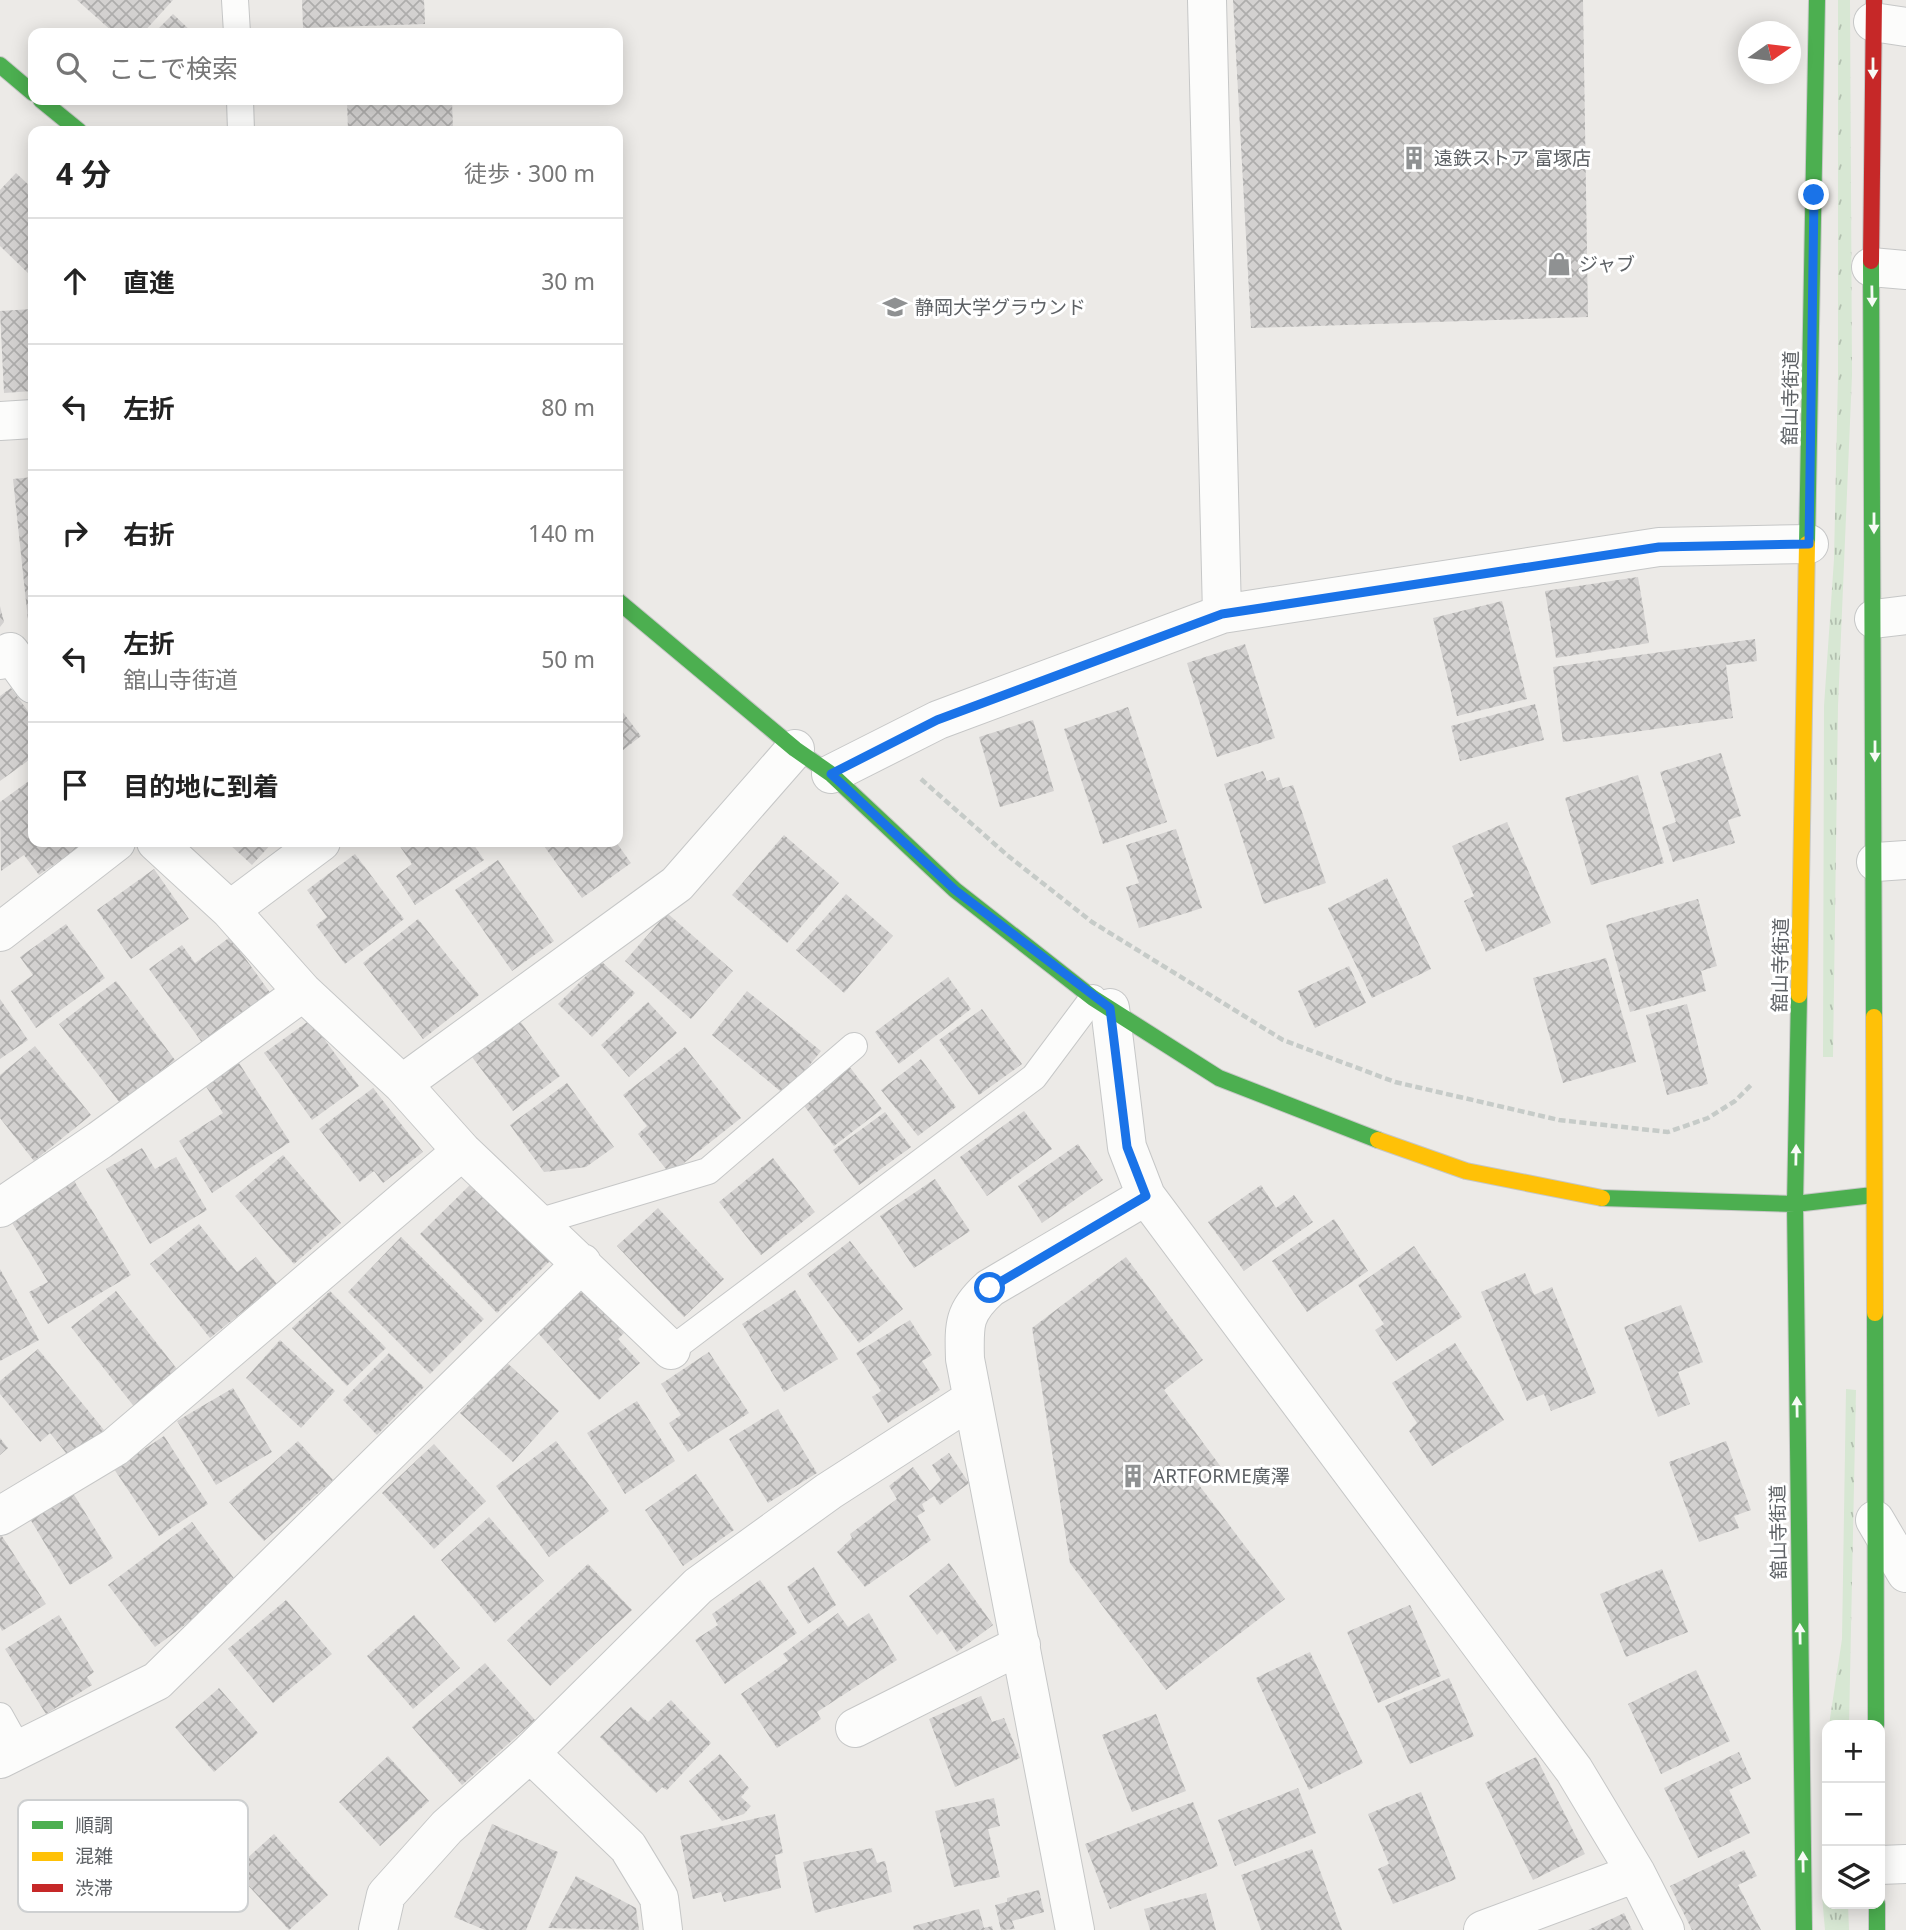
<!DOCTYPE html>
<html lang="ja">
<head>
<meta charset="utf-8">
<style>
  body { margin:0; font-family:"Noto Sans","Noto Sans JP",sans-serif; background:#f2f2f2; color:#222 }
  .controls { position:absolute; right:21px; bottom:21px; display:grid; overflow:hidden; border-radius:14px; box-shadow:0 4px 18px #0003 }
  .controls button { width:63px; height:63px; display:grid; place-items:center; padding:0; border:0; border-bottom:2px solid #e0e0e0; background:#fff; color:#222; font:35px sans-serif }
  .compass { position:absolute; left:1738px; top:21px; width:63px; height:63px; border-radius:50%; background:#fff; box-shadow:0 4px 18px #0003; rotate:76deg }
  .stop { position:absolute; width:21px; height:21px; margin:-16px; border:5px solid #1a73e8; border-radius:50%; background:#fff }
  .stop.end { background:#1a73e8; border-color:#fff; box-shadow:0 2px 7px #0008 }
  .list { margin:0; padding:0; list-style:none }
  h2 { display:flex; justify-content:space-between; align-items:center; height:91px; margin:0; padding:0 28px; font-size:30px }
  h2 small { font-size:23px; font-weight:400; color:#767676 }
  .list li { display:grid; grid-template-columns:46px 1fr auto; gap:21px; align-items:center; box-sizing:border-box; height:126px; padding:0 28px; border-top:2px solid #e0e0e0 }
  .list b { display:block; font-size:26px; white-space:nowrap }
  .list p { margin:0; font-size:23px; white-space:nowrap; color:#767676 }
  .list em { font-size:23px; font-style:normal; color:#767676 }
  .icon { flex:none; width:38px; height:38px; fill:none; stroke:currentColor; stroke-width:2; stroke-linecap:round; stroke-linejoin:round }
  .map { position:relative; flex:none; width:1906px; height:1930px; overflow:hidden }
  .search { position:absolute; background:#fff; box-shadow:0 4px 18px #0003; left:28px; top:28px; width:595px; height:77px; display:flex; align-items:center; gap:18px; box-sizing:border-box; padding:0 24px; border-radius:14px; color:#767676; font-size:26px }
  .panel { position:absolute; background:#fff; box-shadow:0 4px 18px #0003; left:28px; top:126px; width:595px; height:721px; border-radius:14px }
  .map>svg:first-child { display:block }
  .grass { fill:url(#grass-tufts) }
  .building { fill:url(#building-cross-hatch) }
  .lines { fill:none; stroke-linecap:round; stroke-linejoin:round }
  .lane-casing { stroke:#c6c7c7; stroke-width:28 }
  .street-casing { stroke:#c6c7c7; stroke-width:40 }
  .fast-casing { stroke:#c6c7c6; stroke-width:18 }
  .slow-casing { stroke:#c6c7c6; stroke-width:18 }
  .jam-casing { stroke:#c6c7c6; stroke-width:18 }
  .path { stroke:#c6cbc8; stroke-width:4.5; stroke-dasharray:7 3.5; stroke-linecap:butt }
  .lane { stroke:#fcfcfb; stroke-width:26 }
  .street { stroke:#fcfcfb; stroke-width:38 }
  .fast { stroke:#4caf50; stroke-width:16 }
  .slow { stroke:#ffc107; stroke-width:16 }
  .jam { stroke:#c62828; stroke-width:16 }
  .oneway { fill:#f6fbf6 }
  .route { stroke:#1a73e8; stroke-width:9 }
  .labels { text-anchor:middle; stroke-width:6; stroke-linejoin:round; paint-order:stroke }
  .poi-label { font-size:19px; fill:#5d6165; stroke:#fff; text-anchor:start }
  .street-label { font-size:19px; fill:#5d6165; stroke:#fff }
  .key { fill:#fff; stroke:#ced0d1; stroke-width:2 }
  .key-label { font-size:19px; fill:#5d6165 }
</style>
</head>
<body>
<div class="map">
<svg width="1906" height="1930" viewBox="0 0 1906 1930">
  <defs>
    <pattern id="grass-tufts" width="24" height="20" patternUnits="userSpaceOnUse" patternTransform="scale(1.75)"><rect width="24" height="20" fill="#d7e7d3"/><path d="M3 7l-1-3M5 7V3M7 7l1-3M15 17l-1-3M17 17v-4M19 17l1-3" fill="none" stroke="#b2bfaf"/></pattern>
    <pattern id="building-cross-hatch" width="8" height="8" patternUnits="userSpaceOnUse" patternTransform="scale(1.75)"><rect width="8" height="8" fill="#d3d1d0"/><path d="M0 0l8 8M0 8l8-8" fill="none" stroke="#aeadac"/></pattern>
  </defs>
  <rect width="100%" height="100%" fill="#eceae7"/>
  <path class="grass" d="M1838 0H1850L1852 375 1838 706 1833 1057H1823L1824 706 1834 559 1838 376Z
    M1846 1389 1856 1390 1849 1725H1829L1842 1639Z
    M1827 1742V1904H1848L1849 1930H1825L1822 1896Z"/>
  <path class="building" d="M77 0H173L143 33H114Z
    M302 0H424L425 24 303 28Z
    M1233 0H1583L1588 317 1251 328Z
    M173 14 193 33H154Z
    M347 100H452L453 131H348Z
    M16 173 33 189V272L30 275 0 246V190Z
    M33 309V391L4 393 0 311Z
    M33 477V639H30L13 479Z
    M1638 577 1649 643 1556 658 1545 591Z
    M1502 601 1527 699 1457 716 1433 618Z
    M0 606 4 622 0 627Z
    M1755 639 1757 661 1726 665 1733 718 1563 742 1553 667Z
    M1245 644 1275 738 1217 757 1187 663Z
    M11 688 33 718V757L0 781V696Z
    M1535 704 1544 740 1460 761 1451 726Z
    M618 706 641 736 618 754Z
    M1128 707 1167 822 1103 844 1064 729Z
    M1033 720 1054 791 1000 807 979 737Z
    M1721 753 1741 816 1728 820 1735 843 1673 862 1662 827 1676 822 1660 772Z
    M1263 771 1267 781 1279 777 1283 788 1293 785 1326 883 1264 904 1224 784Z
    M1638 775 1664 863 1591 885 1565 798Z
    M33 778V842H86L39 875 24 855 1 871 0 802Z
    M1507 822 1551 923 1486 952 1464 901 1474 896 1452 846Z
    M1176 829 1202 908 1139 928 1126 887 1139 883 1126 845Z
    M784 835 839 883 787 943 732 895Z
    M227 842H273L252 865Z
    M397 842H472L484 860 415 905 396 876 412 864Z
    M541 842H616L631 863 582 898Z
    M355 854 404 919 345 964 316 925 327 917 307 890Z
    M498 860 554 941 512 971 455 890Z
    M154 869 189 919 131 959 97 910Z
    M1387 878 1431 969 1372 998 1328 908Z
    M846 894 893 936 844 993 796 950Z
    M1698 899 1717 966 1701 971 1706 991 1630 1012 1606 925Z
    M667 913 733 971 691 1019 625 961Z
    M418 919 479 995 423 1039 363 963Z
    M66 924 105 978 36 1028 11 991 33 975 20 957Z
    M230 937 271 994 203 1044 149 969 182 945 195 963Z
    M1606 958 1636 1062 1563 1083 1533 978Z
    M601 961 635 993 592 1037 558 1004Z
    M1349 966 1366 1003 1315 1028 1298 991Z
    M948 977 971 1009 899 1064 875 1032Z
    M116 981 175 1060 120 1103 59 1024Z
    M747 991 821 1051 785 1095 712 1035Z
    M0 999 28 1040 0 1059Z
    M648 1002 677 1033 629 1077 601 1045Z
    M1687 1004 1708 1084 1667 1095 1646 1015Z
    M982 1009 1022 1064 979 1095 939 1040Z
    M310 1020 359 1086 312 1120 264 1053Z
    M520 1021 560 1076 513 1111 472 1057Z
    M35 1046 91 1115 34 1161 0 1118V1075Z
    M685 1047 741 1118 670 1174 638 1134 647 1126 623 1095Z
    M921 1059 956 1107 918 1136 881 1090Z
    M239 1063 290 1142 212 1193 179 1141 223 1113 205 1085Z
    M849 1066 882 1109 834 1146 802 1103Z
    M567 1083 614 1147 586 1167 544 1172 510 1125Z
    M373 1088 423 1152 383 1183 374 1171 360 1182 319 1129Z
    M1024 1111 1052 1149 987 1196 960 1157Z
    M885 1112 911 1147 859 1185 833 1150Z
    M1078 1144 1103 1180 1042 1223 1018 1186Z
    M142 1148 155 1169 176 1157 207 1210 150 1244 106 1169Z
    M283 1155 341 1223 294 1264 235 1196Z
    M773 1158 815 1212 761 1255 719 1202Z
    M73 1179 131 1275 48 1324 29 1292 48 1282 9 1218Z
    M935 1179 970 1231 914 1268 880 1216Z
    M473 1182 550 1261 497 1313 420 1234Z
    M1261 1185 1276 1208 1294 1195 1313 1222 1244 1271 1208 1222Z
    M658 1208 724 1279 684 1317 617 1246Z
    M1334 1219 1368 1271 1307 1312 1272 1261Z
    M199 1224 237 1272 256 1257 277 1284 210 1338 150 1264Z
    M401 1237 484 1319 430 1374 348 1292Z
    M850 1241 903 1309 859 1343 807 1274Z
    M1414 1246 1462 1317 1396 1361 1375 1330 1384 1324 1358 1285Z
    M1126 1257 1203 1360 1164 1390 1221 1467 1199 1485 1285 1599 1166 1690 1070 1563 1032 1328Z
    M0 1269 39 1340 0 1361Z
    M1525 1273 1534 1295 1552 1287 1596 1393 1551 1411 1544 1394 1527 1401 1481 1292Z
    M584 1288 624 1333 618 1339 640 1363 599 1400 537 1332Z
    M795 1290 838 1359 784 1392 742 1324Z
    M116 1291 180 1373 136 1409 71 1327Z
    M330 1291 386 1348 347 1386 292 1328Z
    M1681 1305 1703 1362 1678 1372 1690 1404 1658 1417 1624 1327Z
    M910 1320 932 1355 922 1361 940 1390 888 1423 872 1397 881 1391 856 1353Z
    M280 1340 335 1391 301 1428 246 1378Z
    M1455 1343 1504 1420 1432 1466 1409 1431 1417 1423 1392 1383Z
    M38 1349 104 1430 70 1458 50 1433 40 1442 0 1394V1381Z
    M709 1352 749 1413 688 1452 669 1423 681 1415 661 1384Z
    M389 1353 424 1387 377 1435 343 1400Z
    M506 1362 559 1411 513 1462 460 1413Z
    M233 1388 272 1452 216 1485 177 1421Z
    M637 1401 675 1461 625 1494 587 1433Z
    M778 1409 817 1473 768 1503 729 1439Z
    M164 1436 208 1504 159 1536 114 1469Z
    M0 1438 8 1448 0 1455Z
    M298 1441 333 1480 264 1541 229 1502Z
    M556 1441 609 1511 549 1557 496 1486Z
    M1726 1441 1751 1510 1734 1516 1739 1528 1699 1542 1669 1462Z
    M434 1444 486 1501 434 1549 382 1493Z
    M949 1453 969 1483 940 1505 934 1496 922 1504 925 1511 917 1516 931 1540 865 1587 837 1552 852 1538 850 1534 897 1499 889 1486 913 1467 930 1491 941 1480 932 1465Z
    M696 1474 734 1530 683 1566 645 1510Z
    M73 1493 113 1558 70 1585 30 1519Z
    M489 1517 544 1581 495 1623 441 1560Z
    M192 1522 239 1585 155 1647 108 1585Z
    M0 1533 46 1604 2 1631 0 1627Z
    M949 1563 993 1625 957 1652 942 1630 937 1635 909 1596Z
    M588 1564 632 1610 550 1686 507 1640Z
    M814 1567 836 1605 808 1624 787 1587Z
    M1662 1569 1688 1632 1626 1657 1600 1594Z
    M760 1580 797 1633 725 1684 695 1640 718 1625 712 1614Z
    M286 1600 332 1654 273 1703 228 1649Z
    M1410 1605 1441 1676 1378 1703 1347 1632Z
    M838 1613 848 1627 869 1613 897 1660 817 1712 821 1719 777 1748 741 1694 788 1661 783 1654Z
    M59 1615 94 1672 87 1677 92 1685 46 1714 5 1649Z
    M414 1615 460 1668 413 1709 367 1656Z
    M1310 1652 1363 1763 1309 1790 1256 1678Z
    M485 1663 535 1720 462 1785 412 1727Z
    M1696 1670 1730 1741 1661 1774 1628 1704Z
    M1449 1678 1474 1736 1410 1764 1385 1706Z
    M219 1688 258 1733 214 1772 175 1727Z
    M981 1696 992 1722 1004 1718 1020 1758 955 1787 929 1719Z
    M671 1700 711 1743 667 1790 662 1787 656 1793 600 1737 631 1707 648 1722Z
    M1156 1714 1186 1791 1132 1812 1102 1735Z
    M1739 1752 1751 1779 1729 1790 1750 1833 1698 1858 1664 1788Z
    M720 1754 749 1788 741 1797 751 1806 744 1814 722 1821 689 1781Z
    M388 1756 429 1801 380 1846 339 1802Z
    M1536 1757 1585 1854 1533 1880 1485 1783Z
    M1298 1788 1316 1833 1235 1866 1218 1820Z
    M1421 1792 1456 1879 1393 1904 1378 1869 1389 1864 1368 1814Z
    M994 1798 1000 1826 988 1829 1000 1877 954 1887 935 1811Z
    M1193 1802 1218 1866 1110 1909 1085 1844Z
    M775 1814 783 1853 775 1855 781 1888 724 1902 721 1892 693 1899 680 1836Z
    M492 1824 558 1852 526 1930H485L454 1917Z
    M274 1834 328 1895 289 1930 234 1870Z
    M872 1848 877 1863 885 1861 892 1892 815 1913 803 1862Z
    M1312 1849 1342 1930H1261L1241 1875Z
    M1744 1850 1757 1876 1738 1885 1761 1930H1692L1670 1886Z
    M576 1876 636 1908 639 1930 548 1928Z
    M1039 1890 1044 1912 1012 1921 1015 1929 1001 1930 995 1905 1007 1902V1898Z
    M1206 1893 1216 1930H1150L1144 1909Z
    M979 1909 984 1928 992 1926 993 1930H914L913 1926Z
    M1624 1913 1632 1930H1588Z"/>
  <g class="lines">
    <g class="lane-casing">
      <path id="lane" d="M235 0 237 33
        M240 100 241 131
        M538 1222 708 1171 854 1046
        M671 1350 1034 1077 1093 998
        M0 1716 19 1750"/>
    </g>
    <g class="street-casing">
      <path id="street" d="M1207 0 1222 614
        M1873 22 1906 27
        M1871 267 1906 270
        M0 421 33 419
        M1874 619 1906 615
        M0 660 10 652 33 684
        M831 774 938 720 1222 614 1659 547 1809 544
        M156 842 230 910 303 992 402 1084 462 1151 671 1350
        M1876 862 1906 860
        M230 910 321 842
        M0 932 116 842
        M1110 1008 1127 1147 1146 1196 1574 1770 1636 1873 1665 1930
        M402 1084 677 884 795 749
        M0 1208 100 1140 303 992
        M0 1516 115 1447 462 1151
        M1875 1520 1906 1573
        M855 1728 1021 1645
        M530 1753 628 1847 659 1898 663 1930
        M0 1759 157 1681 582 1263
        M1880 1865 1906 1864
        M378 1930 386 1895 447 1827 530 1753 698 1586 829 1491 972 1399
        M1075 1930 965 1359C964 1325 963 1312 990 1288L1146 1196
        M1483 1930 1636 1873"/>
    </g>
    <g class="fast-casing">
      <path id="fast" d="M0 65 33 93
        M41 100 79 131
        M1871 261 1874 1017
        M1807 544 1817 0
        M618 601 795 749 831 774 955 890 1093 998 1219 1078 1378 1140
        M1799 995 1795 1204 1804 1930
        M1602 1198 1795 1204 1873 1195
        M1875 1313 1876 1725
        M1877 1904V1930"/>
    </g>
    <g class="slow-casing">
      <path id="slow" d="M1799 995 1807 544
        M1874 1017 1875 1313
        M1378 1140 1466 1171 1602 1198"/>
    </g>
    <g class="jam-casing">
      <path id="jam" d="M1871 261 1874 0"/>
    </g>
    <path class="path" d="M921 779 1007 855 1092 922 1283 1040 1395 1082 1559 1120 1668 1132 1708 1118 1735 1101 1752 1084"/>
    <use href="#lane" class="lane"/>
    <use href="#street" class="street"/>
    <use href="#fast" class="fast"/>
    <use href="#slow" class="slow"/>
    <use href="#jam" class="jam"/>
  </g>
  <defs><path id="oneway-solid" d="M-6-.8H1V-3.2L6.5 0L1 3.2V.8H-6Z" transform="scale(1.75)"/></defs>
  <g class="oneway">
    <use href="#oneway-solid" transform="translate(1873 68) rotate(90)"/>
    <use href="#oneway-solid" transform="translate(1872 296) rotate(89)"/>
    <use href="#oneway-solid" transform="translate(1874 523) rotate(90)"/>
    <use href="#oneway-solid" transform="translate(1875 751) rotate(90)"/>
    <use href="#oneway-solid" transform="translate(1796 1155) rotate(-89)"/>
    <use href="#oneway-solid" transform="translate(1797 1407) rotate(-91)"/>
    <use href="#oneway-solid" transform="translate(1800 1634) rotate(-91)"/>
    <use href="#oneway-solid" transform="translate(1803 1862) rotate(-91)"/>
  </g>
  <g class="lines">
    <path class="route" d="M990 1288 1146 1196 1127 1147 1110 1008 955 890 831 774 937 720 1222 614 1659 547 1809 544 1814 195"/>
  </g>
  <defs>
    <g id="building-bare" transform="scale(1.89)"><path d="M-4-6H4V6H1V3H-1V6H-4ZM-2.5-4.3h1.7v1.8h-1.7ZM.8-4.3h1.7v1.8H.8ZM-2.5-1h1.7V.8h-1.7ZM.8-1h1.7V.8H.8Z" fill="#8f9192" stroke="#fff" stroke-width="2.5" paint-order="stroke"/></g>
    <g id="shop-bare" transform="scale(1.89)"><path d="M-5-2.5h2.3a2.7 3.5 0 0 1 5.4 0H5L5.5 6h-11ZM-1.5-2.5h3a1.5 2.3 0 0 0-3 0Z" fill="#8f9192" stroke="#fff" stroke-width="2.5" paint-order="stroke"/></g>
    <g id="university-bare" transform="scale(1.89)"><path d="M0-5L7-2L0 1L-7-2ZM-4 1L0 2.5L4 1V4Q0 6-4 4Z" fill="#8f9192" stroke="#fff" stroke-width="2.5" paint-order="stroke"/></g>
  </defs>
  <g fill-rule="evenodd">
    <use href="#building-bare" x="1414" y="158"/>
    <use href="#shop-bare" x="1559" y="264"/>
    <use href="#university-bare" x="895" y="307"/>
    <use href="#building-bare" x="1133" y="1476"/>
  </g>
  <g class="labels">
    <g class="poi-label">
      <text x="1434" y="165">遠鉄ストア 富塚店</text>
      <text x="1579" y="271">ジャブ</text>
      <text x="915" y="314">静岡大学グラウンド</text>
      <text x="1153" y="1483">ARTFORME廣澤</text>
    </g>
    <g class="street-label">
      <text transform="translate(1790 398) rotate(-89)" y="7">舘山寺街道</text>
      <text transform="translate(1780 965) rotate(-89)" y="7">舘山寺街道</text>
      <text transform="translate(1778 1532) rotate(-91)" y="7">舘山寺街道</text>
    </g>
  </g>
  <rect x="18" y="1800" width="230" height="112" rx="10" class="key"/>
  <rect x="32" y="1821" width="31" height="8" fill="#4caf50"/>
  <rect x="32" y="1852" width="31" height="9" fill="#ffc107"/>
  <rect x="32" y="1884" width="31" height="8" fill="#c62828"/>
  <g class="key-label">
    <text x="75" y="1832">順調</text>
    <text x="75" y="1863">混雑</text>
    <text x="75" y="1895">渋滞</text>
  </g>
</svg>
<div class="controls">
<button>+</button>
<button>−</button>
<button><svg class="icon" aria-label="layers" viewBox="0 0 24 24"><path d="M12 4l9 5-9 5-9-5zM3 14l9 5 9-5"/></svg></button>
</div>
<svg class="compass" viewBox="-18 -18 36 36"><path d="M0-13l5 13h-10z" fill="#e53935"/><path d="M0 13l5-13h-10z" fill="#767676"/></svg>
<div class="stop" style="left:990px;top:1288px"></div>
<div class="stop end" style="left:1814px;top:195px"></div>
<div class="search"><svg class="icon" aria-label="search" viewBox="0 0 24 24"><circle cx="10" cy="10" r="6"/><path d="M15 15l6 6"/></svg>ここで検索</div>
<section class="panel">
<h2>4 分<small>徒歩 · 300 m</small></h2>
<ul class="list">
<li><svg class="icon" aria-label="ahead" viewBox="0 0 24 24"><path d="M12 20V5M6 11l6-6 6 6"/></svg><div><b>直進</b></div><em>30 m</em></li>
<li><svg class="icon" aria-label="left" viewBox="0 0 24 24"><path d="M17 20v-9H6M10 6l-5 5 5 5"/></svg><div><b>左折</b></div><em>80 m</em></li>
<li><svg class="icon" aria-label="right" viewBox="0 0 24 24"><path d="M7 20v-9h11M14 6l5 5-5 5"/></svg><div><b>右折</b></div><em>140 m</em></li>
<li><svg class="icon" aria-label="left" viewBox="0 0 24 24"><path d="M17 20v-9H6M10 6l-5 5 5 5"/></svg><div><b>左折</b><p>舘山寺街道</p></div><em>50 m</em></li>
<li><svg class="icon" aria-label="arrive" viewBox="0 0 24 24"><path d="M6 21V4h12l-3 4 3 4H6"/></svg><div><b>目的地に到着</b></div></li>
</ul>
</section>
</div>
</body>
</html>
